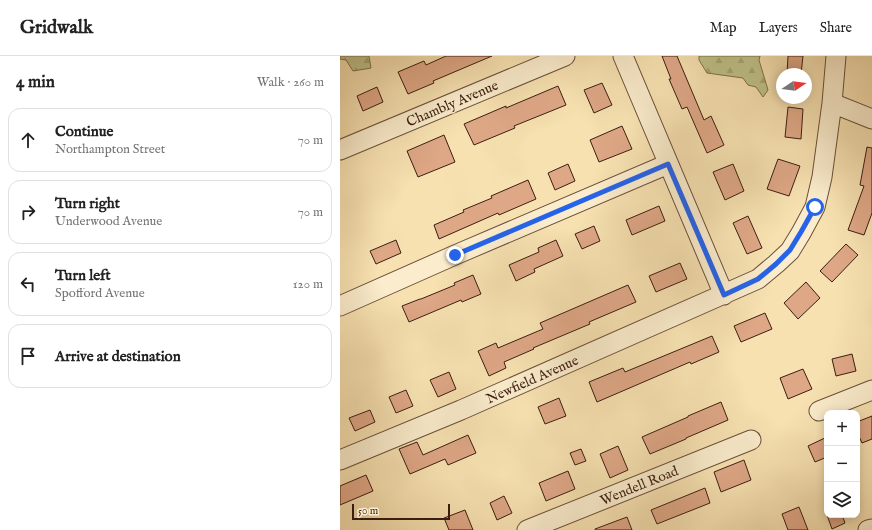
<!DOCTYPE html>
<html lang="en">
<head>
<meta charset="utf-8">
<style>
  body { margin:0; font-family:"IM FELL English",serif; background:#f6f6f6; color:#222 }
  .controls { position:absolute; right:12px; bottom:12px; display:grid; overflow:hidden; border-radius:8px; box-shadow:0 2px 10px #0003 }
  .controls button { width:36px; height:36px; display:grid; place-items:center; padding:0; border:0; border-bottom:1px solid #e0e0e0; background:#fff; color:#222; font:20px sans-serif }
  .compass { position:absolute; left:436px; top:12px; width:36px; height:36px; border-radius:50%; background:#fff; box-shadow:0 2px 10px #0003; rotate:77deg }
  .scale { position:absolute; left:12px; bottom:10px; width:98px; box-sizing:border-box; padding-left:4px; border:2px solid #3c1e11; border-top:0; font-size:11px; line-height:14px; white-space:nowrap; color:#3c1e11; -webkit-text-stroke:3px #faeccc; paint-order:stroke }
  .stop { position:absolute; width:12px; height:12px; margin:-9px; border:3px solid #2563eb; border-radius:50%; background:#fff }
  .stop.end { background:#2563eb; border-color:#fff; box-shadow:0 1px 4px #0008 }
  .list { margin:0; padding:0; list-style:none }
  h2 { display:flex; justify-content:space-between; align-items:center; height:52px; margin:0; padding:0 16px; font-size:17px }
  h2 small { font-size:13px; font-weight:400; color:#767676 }
  .list li { display:grid; grid-template-columns:26px 1fr auto; gap:12px; align-items:center; box-sizing:border-box; height:64px; margin:0 8px 8px; padding:0 8px; border:1px solid #e0e0e0; border-radius:12px }
  .list b { display:block; font-size:15px; white-space:nowrap }
  .list p { margin:0; font-size:13px; white-space:nowrap; color:#767676 }
  .list em { font-size:13px; font-style:normal; color:#767676 }
  .icon { flex:none; width:22px; height:22px; fill:none; stroke:currentColor; stroke-width:2; stroke-linecap:round; stroke-linejoin:round }
  .map { position:relative; flex:none; width:532px; height:474px; overflow:hidden }
  header { display:flex; align-items:center; gap:24px; box-sizing:border-box; height:56px; padding:0 20px; background:#fff; border-bottom:1px solid #e0e0e0 }
  header strong { font-size:19px }
  nav { display:flex; gap:22px; margin-inline-start:auto; font-size:14px }
  main { display:flex }
  aside { flex:1; background:#fff }
  .map>svg:first-child { display:block }
  .forest { fill:url(#forest-firs); stroke:#7e704d }
  .building { fill:#dea786; stroke:#3c1e11 }
  .lines { fill:none; stroke-linecap:round; stroke-linejoin:round }
  .minor-casing { stroke:#6b4f39; stroke-width:21 }
  .minor { stroke:#faeccc; stroke-width:19 }
  .route { stroke:#2563eb; stroke-width:5 }
  .labels { text-anchor:middle; stroke-width:3; stroke-linejoin:round; paint-order:stroke }
  .street-label { font-size:14px; fill:#3c1e11; stroke:#faeccc }
</style>
</head>
<body>
<header>
<strong>Gridwalk</strong>
<nav><a>Map</a><a>Layers</a><a>Share</a></nav>
</header>
<main>
<aside>
<h2>4 min<small>Walk · 260 m</small></h2>
<ul class="list">
<li><svg class="icon" aria-label="ahead" viewBox="0 0 24 24"><path d="M12 20V5M6 11l6-6 6 6"/></svg><div><b>Continue</b><p>Northampton Street</p></div><em>70 m</em></li>
<li><svg class="icon" aria-label="right" viewBox="0 0 24 24"><path d="M7 20v-9h11M14 6l5 5-5 5"/></svg><div><b>Turn right</b><p>Underwood Avenue</p></div><em>70 m</em></li>
<li><svg class="icon" aria-label="left" viewBox="0 0 24 24"><path d="M17 20v-9H6M10 6l-5 5 5 5"/></svg><div><b>Turn left</b><p>Spofford Avenue</p></div><em>120 m</em></li>
<li><svg class="icon" aria-label="arrive" viewBox="0 0 24 24"><path d="M6 21V4h12l-3 4 3 4H6"/></svg><div><b>Arrive at destination</b></div></li>
</ul>
</aside>
<div class="map">
<svg width="532" height="474" viewBox="0 0 532 474">
  <defs>
    <pattern id="forest-firs" width="22" height="20" patternUnits="userSpaceOnUse"><rect width="22" height="20" fill="#bfc289"/><path d="M5 1l3.5 6h-7zM16 11l3.5 6h-7z" fill="#a5a675"/></pattern>
  </defs>
  <rect width="100%" height="100%" fill="#f7e1b1"/>
  <filter id="stains"><feTurbulence type="fractalNoise" baseFrequency=".005" numOctaves="4"/><feColorMatrix values="0 0 0 0 .2 0 0 0 0 .09 0 0 0 0 .02 0 0 0 .5 -.17"/></filter>
  <radialGradient id="worn" r=".72"><stop offset=".6" stop-color="#630" stop-opacity="0"/><stop offset="1" stop-color="#630" stop-opacity=".3"/></radialGradient>
  <path class="forest" d="M0 0H29L31 12 13 15 6 4 0 3Z
    M359 0H420L419 4 428 34 423 41 416 31 408 29 403 22 367 17 359 4Z"/>
  <path class="building" d="M106 0H152L93 25 94 27 68 38 58 16 84 5 86 9Z
    M322 0H337L364 64 371 60 384 89 367 97 347 51 342 53 329 23H331Z
    M448 0H463L461 18H447Z
    M262 27 272 49 254 57 244 34Z
    M218 30 226 49 174 70 175 72 134 89 124 68 166 50V52Z
    M37 31 43 46 23 55 17 40Z
    M448 51 463 53 461 83 445 81Z
    M282 70 292 93 259 106 250 84Z
    M104 79 115 106 78 121 67 95Z
    M527 91 532 92V157L524 179 508 174 524 130 520 129Z
    M438 103 460 110 449 140 427 133Z
    M228 108 235 125 215 134 208 117Z
    M393 108 404 135 385 144 373 116Z
    M188 124 196 143 159 159 158 157 99 183 94 169 124 156 123 154 152 142 151 140Z
    M319 150 325 165 292 179 286 164Z
    M408 160 422 192 407 198 393 167Z
    M254 170 260 185 242 193 235 178Z
    M56 184 61 197 36 208 30 195Z
    M216 184 223 200 194 213 195 216 176 225 169 209 199 196 198 192Z
    M506 188 518 199 492 226 480 215Z
    M340 207 347 223 316 236 309 220Z
    M133 219 141 238 122 246 121 244 69 266 62 250 80 243H81L115 229 114 227Z
    M466 226 480 242 458 263 444 247Z
    M288 229 296 246 249 266 250 268 193 292 194 293 164 306 166 312 149 320 138 295 156 287 158 292 203 273 200 267Z
    M425 257 432 273 401 286 394 270Z
    M372 280 379 296 351 308 350 306 257 346 249 326 283 312 285 316Z
    M512 298 516 315 496 320 492 303Z
    M463 313 472 333 448 343 440 322Z
    M109 316 116 333 98 341 90 324Z
    M66 334 73 350 56 357 49 341Z
    M219 342 226 360 205 368 198 351Z
    M381 346 388 364 346 382V383L310 398 302 381 348 361V360Z
    M30 354 35 366 15 375 9 362Z
    M532 360V383L522 387 517 376V366Z
    M128 379 136 397 108 409 105 403 70 418 59 393 77 386 83 399Z
    M487 381V401L475 406 468 390Z
    M278 390 288 414 270 422 260 398Z
    M241 393 246 405 235 409 230 397Z
    M404 404 411 424 381 436 374 416Z
    M228 415 235 433 206 445 199 427Z
    M26 419 33 435 0 449V430Z
    M365 432 370 447 317 468 311 454Z
    M164 440 172 457 157 464 150 447Z
    M459 451 468 474H448L442 458Z
    M125 454 133 474H109L104 462Z
    M487 459H502L505 467 492 473Z
    M287 461 292 474H255V473Z"/>
  <g class="lines">
    <g class="minor-casing">
      <path id="minor" d="M283 0 384 239
        M492 47 532 63
        M0 94 225 0
        M0 250 115 199 328 108
        M479 355 532 334
        M0 404 121 354 418 223 436 208 450 195 461 177 475 151 482 121 492 47 496 0
        M187 474 411 384
        M528 474 532 473"/>
    </g>
    <use href="#minor" class="minor"/>
  </g>
  <g class="lines">
    <path class="route" d="M115 199 328 108 384 239 418 223 436 208 450 194 461 176 475 151"/>
  </g>
  <g class="labels">
    <g class="street-label">
      <text transform="translate(112 47) rotate(-23)" y="5">Chambly Avenue</text>
      <text transform="translate(192 323) rotate(-24)" y="5">Newfield Avenue</text>
      <text transform="translate(299 429) rotate(-22)" y="5">Wendell Road</text>
    </g>
  </g>
  <rect width="100%" height="100%" filter="url(#stains)"/>
  <rect width="100%" height="100%" fill="url(#worn)"/>
</svg>
<div class="controls">
<button>+</button>
<button>−</button>
<button><svg class="icon" aria-label="layers" viewBox="0 0 24 24"><path d="M12 4l9 5-9 5-9-5zM3 14l9 5 9-5"/></svg></button>
</div>
<svg class="compass" viewBox="-18 -18 36 36"><path d="M0-13l5 13h-10z" fill="#e53935"/><path d="M0 13l5-13h-10z" fill="#767676"/></svg>
<div class="scale">50 m</div>
<div class="stop" style="left:475px;top:151px"></div>
<div class="stop end" style="left:115px;top:199px"></div>
</div>
</main>
</body>
</html>
